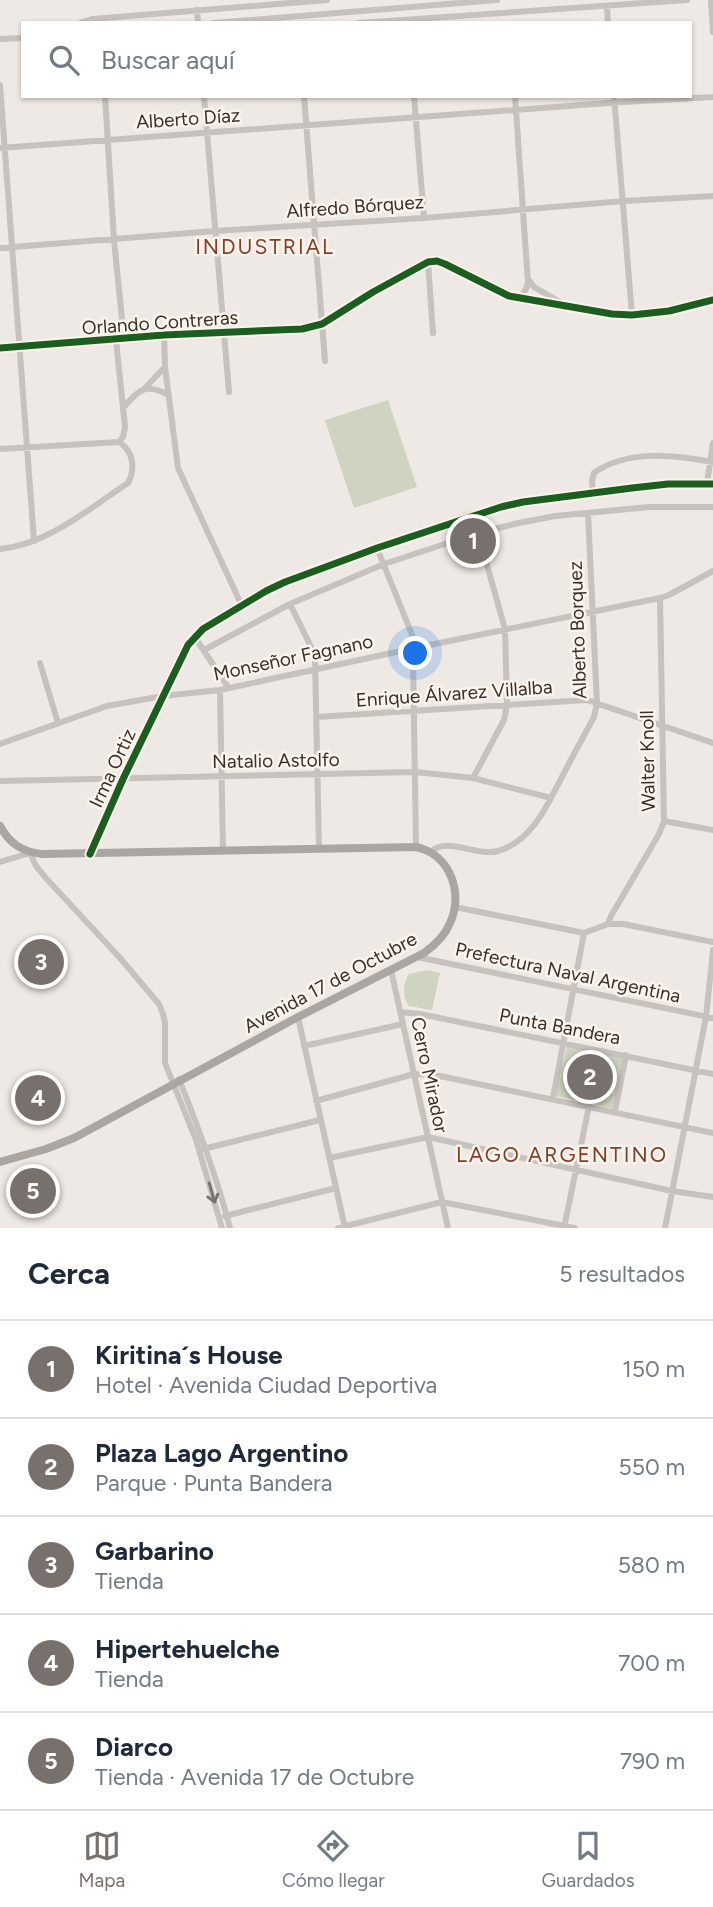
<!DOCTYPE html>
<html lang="es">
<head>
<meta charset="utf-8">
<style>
  body { margin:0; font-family:Figtree,sans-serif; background:#f2f2f3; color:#1f2937 }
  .you { position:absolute; left:416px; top:654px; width:24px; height:24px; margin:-18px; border:5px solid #fff; border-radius:50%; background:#1a73e8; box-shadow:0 0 0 10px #1a73e833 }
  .badge { display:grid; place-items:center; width:46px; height:46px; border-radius:50%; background:#78706c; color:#fff; font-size:23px; font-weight:700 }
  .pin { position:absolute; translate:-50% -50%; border:4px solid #fff; box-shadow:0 2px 7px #0006 }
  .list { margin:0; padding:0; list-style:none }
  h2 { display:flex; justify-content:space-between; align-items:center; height:91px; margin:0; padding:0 28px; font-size:30px }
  h2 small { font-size:23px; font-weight:400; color:#747a83 }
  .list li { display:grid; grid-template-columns:46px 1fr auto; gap:21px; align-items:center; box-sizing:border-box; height:98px; padding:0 28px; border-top:2px solid #e0e1e3 }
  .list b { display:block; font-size:26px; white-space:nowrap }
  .list p { margin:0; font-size:23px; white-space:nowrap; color:#747a83 }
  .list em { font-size:23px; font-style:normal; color:#747a83 }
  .icon { flex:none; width:38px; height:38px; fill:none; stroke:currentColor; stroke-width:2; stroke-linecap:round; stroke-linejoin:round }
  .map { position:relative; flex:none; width:713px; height:1228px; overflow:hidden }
  .search { position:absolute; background:#fff; box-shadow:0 2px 5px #0004; left:21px; right:21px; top:21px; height:77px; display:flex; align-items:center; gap:18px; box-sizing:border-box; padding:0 24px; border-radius:0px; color:#747a83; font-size:26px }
  .sheet { height:581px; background:#fff }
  nav { display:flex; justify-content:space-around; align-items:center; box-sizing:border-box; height:98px; border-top:2px solid #e0e1e3; background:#fff; font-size:19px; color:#747a83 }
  nav a { display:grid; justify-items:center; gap:4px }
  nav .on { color:#78706c }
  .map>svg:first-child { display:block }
  .green { fill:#cfd3bf }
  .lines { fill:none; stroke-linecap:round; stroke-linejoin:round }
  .minor { stroke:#c7c2bd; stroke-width:6 }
  .major { stroke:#aca6a2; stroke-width:8 }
  .cycleway-casing { stroke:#faf4ec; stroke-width:11 }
  .cycleway { stroke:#1b5e20; stroke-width:7 }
  .oneway { stroke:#79716d }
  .labels { text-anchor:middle; stroke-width:5; stroke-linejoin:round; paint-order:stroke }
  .street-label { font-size:19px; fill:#392f2b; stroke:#faf4ec }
  .neighbourhood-label { font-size:21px; letter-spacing:2px; fill:#853e26; stroke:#faf4ec }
</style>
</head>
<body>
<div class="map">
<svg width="713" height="1228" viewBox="0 0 713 1228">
  <rect width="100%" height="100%" fill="#eee9e4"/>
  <path class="green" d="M388 400 417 487 354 508 325 420Z
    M427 970 440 973 432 1010 409 1006C402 996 403 984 409 974Z
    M567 1045 623 1058 614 1109 556 1096Z"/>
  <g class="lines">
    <path class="minor" d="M711 0 713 32
      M607 6 608 23
      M197 10 198 23
      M80 23 92 19 327 0
      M214 23 497 0
      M359 23 687 0
      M0 39 23 38
      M0 85 34 541
      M105 96 114 240 124 339
      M204 96 229 392
      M304 96 325 361
      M414 96 424 218
      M515 96 528 283 526 289 520 298
      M614 96 632 315
      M0 148 623 102 713 97
      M0 248 215 231 424 218 624 201 713 196
      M428 262 433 333
      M528 279 534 287 560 302
      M164 335 165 367 178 468 242 606
      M0 348 164 335 302 329 322 324 373 292 428 262 437 261 445 264 509 296 612 314 632 315 669 311 713 300
      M144 389 165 367
      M123 408C138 390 146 382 168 395
      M0 449 119 442
      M707 483 713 443
      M593 493 592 481 594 473C627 449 675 455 713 462
      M377 548 415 642 413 657 416 847
      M0 549C47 545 90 508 128 483 136 468 133 451 119 442L123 437 125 427 116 340
      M290 604 314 653 315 659 319 848
      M194 636 228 687
      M204 650 290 604 384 564 478 533 519 523 555 516 649 507H713
      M40 663 58 723
      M220 690 223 851
      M317 717 587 700 713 743
      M0 744 107 706 163 696 220 690 415 648 660 598 669 595 713 571
      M473 778 504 720 507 705 505 629 478 533
      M0 781 415 772 473 778 551 798
      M664 821 713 830
      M431 852C446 836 477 857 498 851 533 841 548 803 563 775 573 755 584 736 594 717L597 703 588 513
      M90 854 123 779 188 645 203 629 266 591 285 582 377 548 501 507 523 502 632 488 668 484H713
      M0 862 30 853 36 866 45 877 120 958 159 1004 163 1014 165 1023V1063L196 1140 222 1228
      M455 907 584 933 608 924 611 916 659 834 664 821 660 598
      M608 924H623L713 942
      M417 957 713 1018
      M391 970 448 1228
      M400 1012 420 1014 713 1074
      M298 1017 345 1228
      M304 1046 403 1024
      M179 1079C199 1129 217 1177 230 1228
      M553 1098 584 933
      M316 1101 414 1074 435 1075 713 1133
      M615 1111 626 1055
      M203 1149 320 1120
      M329 1158 428 1137 672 1191 713 1197
      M225 1216 336 1188
      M338 1228 442 1202 575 1228
      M564 1228 589 1106
      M665 1228 706 1017 713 950"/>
    <path class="major" d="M0 826C10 844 22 852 43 854L416 847C450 854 464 893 450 923 445 936 435 945 424 953L298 1017 74 1138 46 1149 0 1162"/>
    <g class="cycleway-casing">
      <path id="cycleway" d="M0 348 164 335 302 329 322 324 373 292 428 262 437 261 445 264 509 296 612 314 632 315 669 311 713 300
        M90 854 123 779 188 645 203 629 266 591 285 582 377 548 501 507 523 502 632 488 668 484H713"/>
    </g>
    <use href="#cycleway" class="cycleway"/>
  </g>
  <defs><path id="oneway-shaft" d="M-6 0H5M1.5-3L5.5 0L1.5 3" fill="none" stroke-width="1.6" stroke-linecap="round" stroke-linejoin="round" transform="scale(1.75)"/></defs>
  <use class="oneway" href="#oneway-shaft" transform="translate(212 1193) rotate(74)"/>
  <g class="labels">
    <g class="street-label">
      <text transform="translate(188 118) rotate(-4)" y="7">Alberto Díaz</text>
      <text transform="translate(355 206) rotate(-4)" y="7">Alfredo Bórquez</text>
      <text transform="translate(160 322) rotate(-4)" y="7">Orlando Contreras</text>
      <text transform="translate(577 630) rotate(-92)" y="7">Alberto Borquez</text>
      <text transform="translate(293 657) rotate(-12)" y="7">Monseñor Fagnano</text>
      <text transform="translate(454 693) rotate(-4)" y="7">Enrique Álvarez Villalba</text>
      <text transform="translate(276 760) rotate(-1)" y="7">Natalio Astolfo</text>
      <text transform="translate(647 761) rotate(-91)" y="7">Walter Knoll</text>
      <text transform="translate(112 768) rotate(-65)" y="7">Irma Ortiz</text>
      <text transform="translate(568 972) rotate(12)" y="7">Prefectura Naval Argentina</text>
      <text transform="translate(330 982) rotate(-28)" y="7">Avenida 17 de Octubre</text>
      <text transform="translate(560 1026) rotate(11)" y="7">Punta Bandera</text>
      <text transform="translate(430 1075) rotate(78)" y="7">Cerro Mirador</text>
    </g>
    <g class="neighbourhood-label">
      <text x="265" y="254">INDUSTRIAL</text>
      <text x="562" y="1162">LAGO ARGENTINO</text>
    </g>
  </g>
</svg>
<div class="you"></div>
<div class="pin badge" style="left:473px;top:541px">1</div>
<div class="pin badge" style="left:590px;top:1077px">2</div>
<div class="pin badge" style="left:41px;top:962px">3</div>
<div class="pin badge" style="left:38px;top:1098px">4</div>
<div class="pin badge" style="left:33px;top:1191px">5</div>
<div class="search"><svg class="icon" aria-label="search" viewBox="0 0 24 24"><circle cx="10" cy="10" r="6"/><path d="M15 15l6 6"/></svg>Buscar aquí</div>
</div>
<section class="sheet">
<h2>Cerca<small>5 resultados</small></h2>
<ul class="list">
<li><span class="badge">1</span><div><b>Kiritina´s House</b><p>Hotel · Avenida Ciudad Deportiva</p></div><em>150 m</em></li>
<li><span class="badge">2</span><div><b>Plaza Lago Argentino</b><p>Parque · Punta Bandera</p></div><em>550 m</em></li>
<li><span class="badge">3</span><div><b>Garbarino</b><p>Tienda</p></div><em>580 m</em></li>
<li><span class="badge">4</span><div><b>Hipertehuelche</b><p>Tienda</p></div><em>700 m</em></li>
<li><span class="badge">5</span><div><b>Diarco</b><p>Tienda · Avenida 17 de Octubre</p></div><em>790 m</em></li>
</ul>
</section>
<nav>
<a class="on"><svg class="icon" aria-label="map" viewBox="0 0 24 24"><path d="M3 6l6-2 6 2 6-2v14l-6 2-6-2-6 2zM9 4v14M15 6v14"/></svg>Mapa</a>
<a><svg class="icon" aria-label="directions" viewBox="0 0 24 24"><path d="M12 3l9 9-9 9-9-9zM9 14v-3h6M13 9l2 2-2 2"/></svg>Cómo llegar</a>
<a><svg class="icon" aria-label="saved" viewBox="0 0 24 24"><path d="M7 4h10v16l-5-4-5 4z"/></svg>Guardados</a>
</nav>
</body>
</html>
